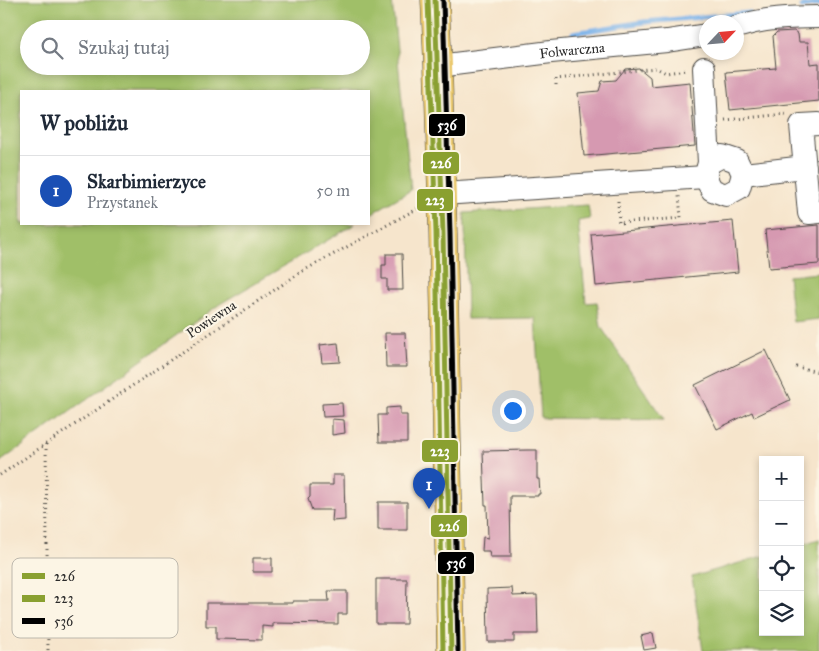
<!DOCTYPE html>
<html lang="pl">
<head>
<meta charset="utf-8">
<style>
  body { margin:0; font-family:"IM FELL Great Primer",serif; background:#f2f2f3; color:#1f2937 }
  .controls { position:absolute; right:15px; bottom:15px; display:grid; overflow:hidden; border-radius:0px; box-shadow:0 2px 8px #0003 }
  .controls button { width:45px; height:45px; display:grid; place-items:center; padding:0; border:0; border-bottom:1px solid #e0e1e3; background:#fff; color:#1f2937; font:25px sans-serif }
  .compass { position:absolute; left:699px; top:15px; width:45px; height:45px; border-radius:50%; background:#fff; box-shadow:0 2px 8px #0003; rotate:64deg }
  .you { position:absolute; left:512px; top:410px; width:18px; height:18px; margin:-12px; border:4px solid #fff; border-radius:50%; background:#1a73e8; box-shadow:0 0 0 8px #1a73e833 }
  .badge { display:grid; place-items:center; width:32px; height:32px; border-radius:50%; background:#7c3aed; color:#fff; font-size:16px; font-weight:700 }
  .pin { position:absolute; translate:-50% -41px; filter:drop-shadow(0 1px 2px #0008) }
  .pin::after { content:''; position:absolute; top:26px; width:18px; height:15px; background:inherit; clip-path:polygon(0 0,100% 0,50% 100%) }
  .list { margin:0; padding:0; list-style:none }
  h2 { display:flex; justify-content:space-between; align-items:center; height:65px; margin:0; padding:0 20px; font-size:21px }
  h2 small { font-size:16px; font-weight:400; color:#747a83 }
  .list li { display:grid; grid-template-columns:32px 1fr auto; gap:15px; align-items:center; box-sizing:border-box; height:70px; padding:0 20px; border-top:1px solid #e0e1e3 }
  .list b { display:block; font-size:19px; white-space:nowrap }
  .list p { margin:0; font-size:16px; white-space:nowrap; color:#747a83 }
  .list em { font-size:16px; font-style:normal; color:#747a83 }
  .icon { flex:none; width:28px; height:28px; fill:none; stroke:currentColor; stroke-width:2; stroke-linecap:round; stroke-linejoin:round }
  .map { position:relative; flex:none; width:819px; height:651px; overflow:hidden }
  .search { position:absolute; background:#fff; box-shadow:0 2px 8px #0003; left:20px; top:20px; width:350px; height:55px; display:flex; align-items:center; gap:12px; box-sizing:border-box; padding:0 18px; border-radius:28px; color:#747a83; font-size:19px }
  .panel { position:absolute; background:#fff; box-shadow:0 2px 8px #0003; left:20px; top:90px; width:350px; height:135px; border-radius:0px }
  .map>svg:first-child { display:block }
  .green { fill:#a0bf67; stroke:#667549; fill-rule:evenodd }
  .lines { fill:none; stroke-linecap:round; stroke-linejoin:round }
  .stream { stroke:#7cb3eb; stroke-width:5 }
  .building { fill:#d699b1 }
  .minor-casing { stroke:#494743; stroke-width:24 }
  .major-casing { stroke:#494743; stroke-width:29 }
  .path { stroke:#494743; stroke-width:3; stroke-dasharray:1 4; stroke-linecap:butt }
  .minor { stroke:#fff; stroke-width:22 }
  .major { stroke:#eac769; stroke-width:28 }
  .bus-1-casing { stroke:#fcf5e5; stroke-width:9 }
  .bus-2-casing { stroke:#fcf5e5; stroke-width:9 }
  .bus-3-casing { stroke:#fcf5e5; stroke-width:9 }
  .bus-1 { stroke:#8aa030; stroke-width:5 }
  .bus-2 { stroke:#8aa030; stroke-width:5 }
  .bus-3 { stroke:#000; stroke-width:5 }
  .labels { text-anchor:middle; stroke-width:4.5; stroke-linejoin:round; paint-order:stroke }
  .street-label { font-size:14px; fill:#2b2b2b; stroke:#fcf5e5 }
  .key { fill:#fcf5e5; stroke:#bdb8ad; stroke-width:1 }
  .key-label { font-size:14px; fill:#2b2b2b }
  .line-badge { stroke:#fcf5e5; stroke-width:2 }
  .badge-label { font-size:14px; text-anchor:middle; font-weight:bold; fill:#fff }
</style>
</head>
<body>
<div class="map">
<svg width="819" height="651" viewBox="0 0 819 651">
  <rect width="100%" height="100%" fill="#fcf5e5"/>
  <filter id="ink" filterUnits="userSpaceOnUse"><feTurbulence type="fractalNoise" baseFrequency=".02" numOctaves="2"/><feDisplacementMap in="SourceGraphic" scale="10" xChannelSelector="R" yChannelSelector="G"/><feConvolveMatrix kernelMatrix="1 2 1 2 8 2 1 2 1" color-interpolation-filters="sRGB"/></filter>
  <filter id="wash" filterUnits="userSpaceOnUse"><feTurbulence type="fractalNoise" baseFrequency=".0096" numOctaves="4" result="noise"/><feDisplacementMap in="SourceGraphic" scale="20" xChannelSelector="R" yChannelSelector="G"/><feGaussianBlur stdDeviation="1.12" result="paint"/><feColorMatrix in="noise" values="0 0 0 0 0 0 0 0 0 0 0 0 0 0 0 0 0 1.4 0 .05"/><feComposite in="paint" operator="in"/></filter>
  <g filter="url(#wash)">
    <rect width="100%" height="100%" fill="#f6e5cc"/>
    <path class="green" d="M0 0H392L411 190 369 215V91H21V224H355L220 304 0 462ZM29 29H361V66H29Z
      M588 205 590 219 578 221 586 303 597 302 601 327 664 420 541 418 535 318 467 319 465 226 464 213Z
      M819 273V319L793 322 788 276Z
      M819 539V651H703L692 577 763 556V632H800V545Z"/>
    <g class="lines">
      <path class="stream" d="M802 7 819 4
        M573 33 644 22 749 13"/>
    </g>
    <g id="blocks">
      <path class="building" d="M794 31 798 34 799 42H808L810 64 819 63V101L730 110 726 72 776 68 773 36 777 32Z
        M639 68 650 77 651 86 690 82 695 146 584 156 578 93 599 91 602 81 616 80 625 69Z
        M733 221 738 272 596 286 591 234Z
        M819 225V264L769 268 765 230Z
        M386 254H402L403 290H387V279H382V265H386Z
        M385 333H405L407 367H386Z
        M338 343 340 362 322 363 320 345Z
        M766 350 790 400 754 417 752 412 717 429 695 385Z
        M342 403 343 416 323 417 322 404Z
        M400 407V415H407V442H379L378 415H386V408Z
        M332 419 344 420 345 433 332 435Z
        M528 450H537V479H539L540 494H538V496H510L511 557H490L489 551H482L483 537 488 538 487 505H485L483 451Z
        M333 475H344L345 520 332 521 333 510H312L308 499 310 497V485H333Z
        M378 502H407V530H378Z
        M253 558H272V572H253Z
        M376 579H407L406 624H376Z
        M512 588 513 596 537 595 538 634H514V642H488L487 589Z
        M328 591H347V614H338V624L273 623V627L262 626V640L216 639V626H206V603H293V601H329Z
        M653 633 656 648 644 650 641 636Z"/>
    </g>
  </g>
  <g filter="url(#ink)">
    <use href="#blocks" fill-opacity="0" stroke="#494743" stroke-width="1"/>
    <g class="lines">
      <g class="minor-casing">
        <g id="minor">
          <path d="M736 27C764 18 791 17 819 17"/>
          <path id="s1" d="M438 66 551 52 667 41 706 35"/>
          <path d="M704 68 709 163"/>
          <path d="M819 124 801 125 809 213 819 212"/>
          <path d="M722 156 737 161 743 174 739 188 726 195 712 190 705 177 709 163Z"/>
          <path d="M743 174 805 167"/>
          <path d="M442 194 705 177"/>
        </g>
      </g>
      <g class="major-casing">
        <path id="major" d="M435 0 438 66 443 233 451 651"/>
      </g>
      <path class="path" d="M556 85V79L656 68 666 73 686 70
        M725 120 786 114
        M618 201 619 223 681 218 679 196
        M796 367 819 372
        M46 444 48 651
        M0 475 301 272 422 206"/>
      <use href="#minor" class="minor"/>
      <use href="#major" class="major"/>
      <g class="bus-1-casing">
        <path id="bus-1" d="M435 0 443 233 451 651"/>
      </g>
      <g class="bus-2-casing">
        <path id="bus-2" d="M428 0 436 233 443 651"/>
      </g>
      <g class="bus-3-casing">
        <path id="bus-3" d="M443 0 450 233 458 651"/>
      </g>
      <use href="#bus-1" class="bus-1"/>
      <use href="#bus-2" class="bus-2"/>
      <use href="#bus-3" class="bus-3"/>
    </g>
  </g>
  <g class="labels">
    <g class="street-label">
      <text dy="5" stroke="none"><textPath href="#s1" startOffset="135">Folwarczna</textPath></text>
      <text transform="translate(211 319) rotate(-34)" y="5">Powiewna</text>
    </g>
  </g>
  <rect x="12" y="558" width="166" height="80" rx="8" class="key"/>
  <rect x="22" y="573" width="23" height="6" fill="#8aa030"/>
  <rect x="22" y="595" width="23" height="7" fill="#8aa030"/>
  <rect x="22" y="618" width="23" height="6" fill="#000"/>
  <g class="key-label">
    <text x="54" y="581">226</text>
    <text x="54" y="603">223</text>
    <text x="54" y="626">536</text>
  </g>
  <g class="line-badge">
    <rect x="428" y="113" width="38" height="24" rx="5" fill="#000"/>
    <rect x="422" y="151" width="38" height="24" rx="5" fill="#8aa030"/>
    <rect x="416" y="188" width="38" height="24" rx="5" fill="#8aa030"/>
    <rect x="421" y="439" width="38" height="24" rx="5" fill="#8aa030"/>
    <rect x="430" y="514" width="38" height="24" rx="5" fill="#8aa030"/>
    <rect x="437" y="551" width="38" height="24" rx="5" fill="#000"/>
  </g>
  <g class="badge-label">
    <text x="447" y="130">536</text>
    <text x="441" y="168">226</text>
    <text x="435" y="205">223</text>
    <text x="440" y="456">223</text>
    <text x="449" y="531">226</text>
    <text x="456" y="568">536</text>
  </g>
</svg>
<div class="controls">
<button>+</button>
<button>−</button>
<button><svg class="icon" aria-label="locate" viewBox="0 0 24 24"><circle cx="12" cy="12" r="6"/><path d="M12 2v4M12 18v4M2 12h4M18 12h4"/></svg></button>
<button><svg class="icon" aria-label="layers" viewBox="0 0 24 24"><path d="M12 4l9 5-9 5-9-5zM3 14l9 5 9-5"/></svg></button>
</div>
<svg class="compass" viewBox="-18 -18 36 36"><path d="M0-13l5 13h-10z" fill="#e53935"/><path d="M0 13l5-13h-10z" fill="#747a83"/></svg>
<div class="you"></div>
<div class="pin badge" style="left:429px;top:509px;background:#1a4fb4">1</div>
<div class="search"><svg class="icon" aria-label="search" viewBox="0 0 24 24"><circle cx="10" cy="10" r="6"/><path d="M15 15l6 6"/></svg>Szukaj tutaj</div>
<section class="panel">
<h2>W pobliżu<small></small></h2>
<ul class="list">
<li><span class="badge" style="background:#1a4fb4">1</span><div><b>Skarbimierzyce</b><p>Przystanek</p></div><em>50 m</em></li>
</ul>
</section>
</div>
</body>
</html>
